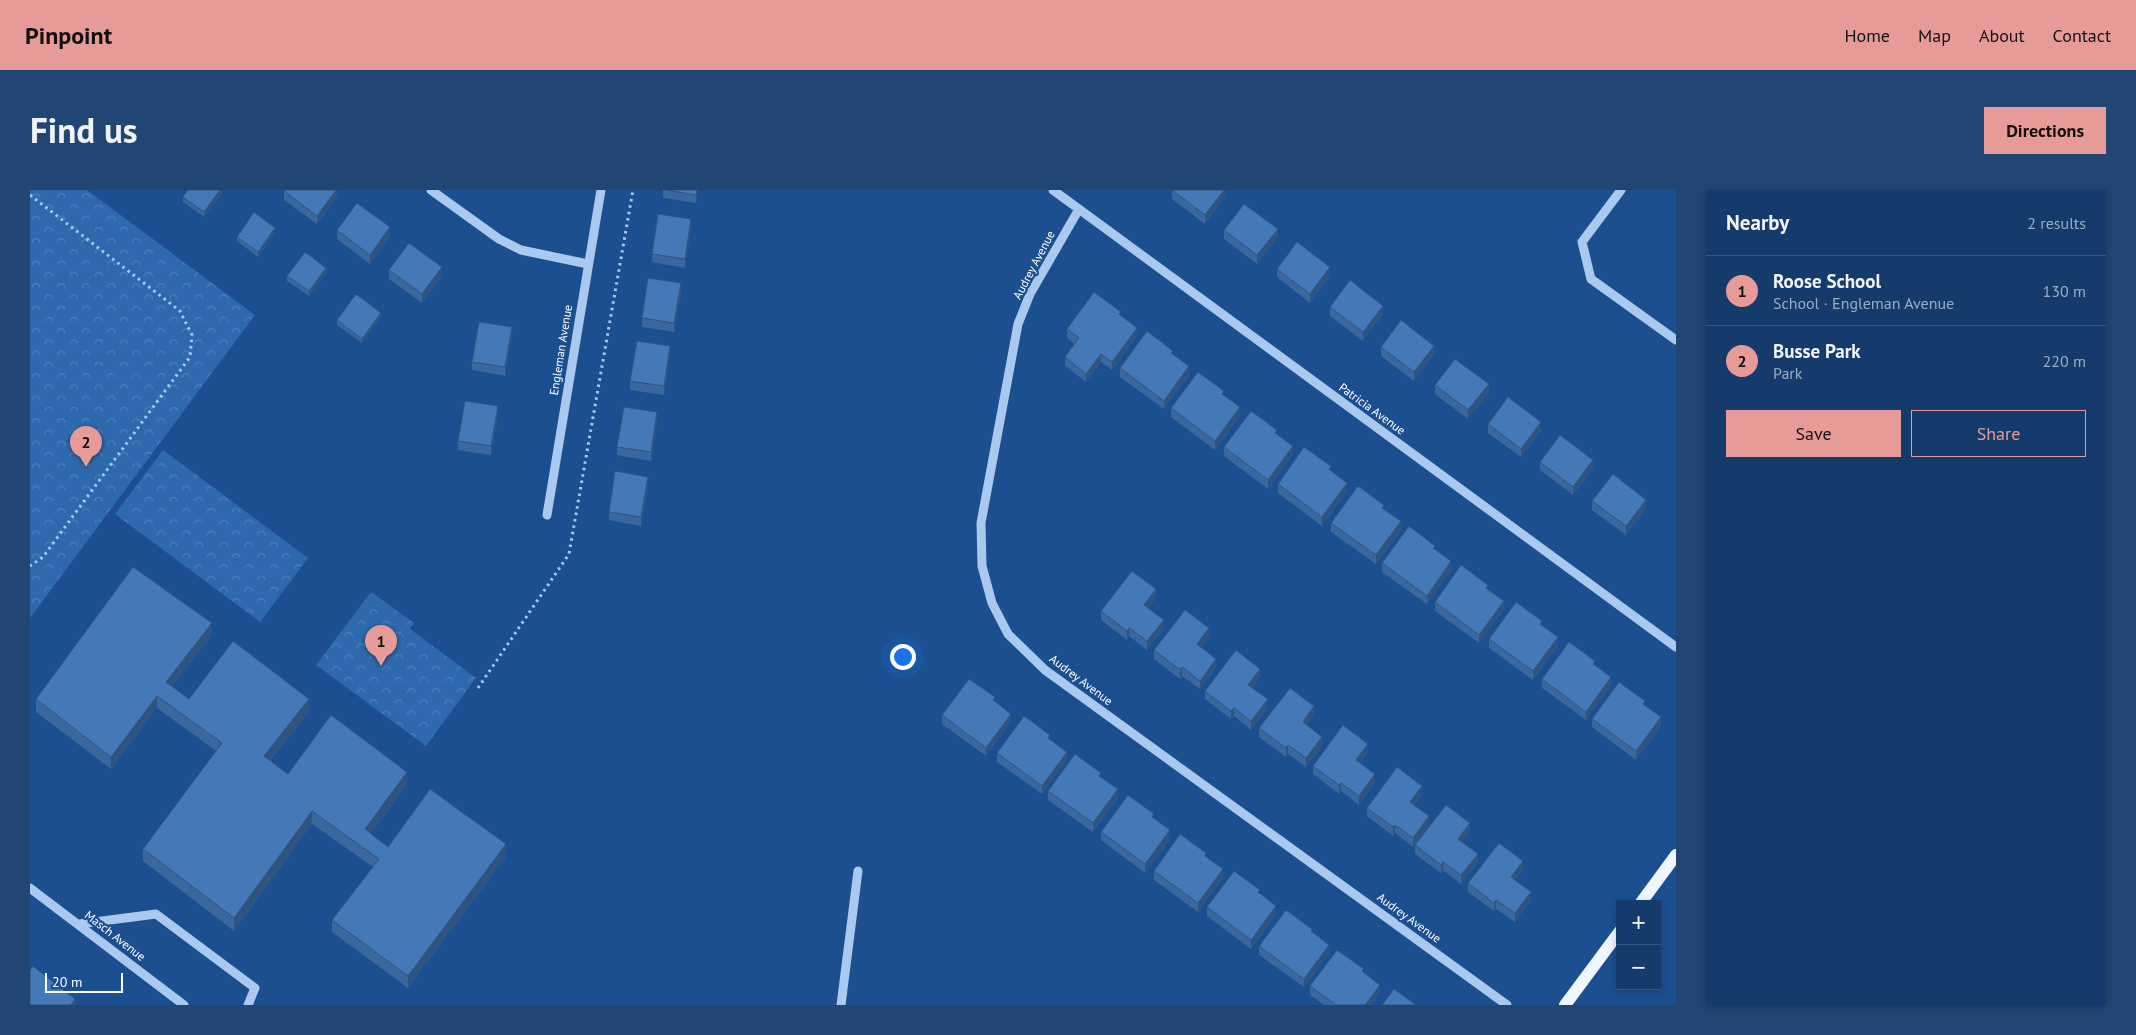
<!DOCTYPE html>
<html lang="en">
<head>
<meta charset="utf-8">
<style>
  body { margin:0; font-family:"PT Sans",sans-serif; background:#214673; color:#f1f3f6 }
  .controls { position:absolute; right:15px; bottom:15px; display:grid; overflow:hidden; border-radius:0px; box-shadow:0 2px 8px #0003 }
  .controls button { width:45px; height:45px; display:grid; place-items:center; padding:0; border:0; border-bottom:1px solid #33557e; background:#143b6b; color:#f1f3f6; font:25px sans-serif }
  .scale { position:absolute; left:15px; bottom:12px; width:78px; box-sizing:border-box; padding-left:5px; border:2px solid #fff; border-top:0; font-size:14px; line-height:18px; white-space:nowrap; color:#fff; -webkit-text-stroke:4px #1b4f8f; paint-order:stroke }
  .you { position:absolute; left:872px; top:466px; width:18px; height:18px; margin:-12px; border:4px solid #fff; border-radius:50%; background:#1a73e8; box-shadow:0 0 0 8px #1a73e833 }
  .badge { display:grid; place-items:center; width:32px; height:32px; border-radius:50%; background:#e69b98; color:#111; font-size:16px; font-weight:700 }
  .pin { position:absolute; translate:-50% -41px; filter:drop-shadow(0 1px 2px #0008) }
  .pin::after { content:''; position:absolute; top:26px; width:18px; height:15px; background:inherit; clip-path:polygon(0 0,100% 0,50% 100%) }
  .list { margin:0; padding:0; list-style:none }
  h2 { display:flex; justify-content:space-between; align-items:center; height:65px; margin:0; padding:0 20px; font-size:21px }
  h2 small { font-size:16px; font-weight:400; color:#9dadc1 }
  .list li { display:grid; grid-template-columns:32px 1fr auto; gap:15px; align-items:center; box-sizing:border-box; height:70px; padding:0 20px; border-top:1px solid #33557e }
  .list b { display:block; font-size:19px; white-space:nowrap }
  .list p { margin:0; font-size:16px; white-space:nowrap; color:#9dadc1 }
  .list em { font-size:16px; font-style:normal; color:#9dadc1 }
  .actions { display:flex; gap:10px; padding:15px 20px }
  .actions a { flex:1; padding:11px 0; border:1px solid #e69b98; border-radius:0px; text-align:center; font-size:18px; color:#e69b98 }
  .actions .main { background:#e69b98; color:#111 }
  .map { position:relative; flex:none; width:1646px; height:815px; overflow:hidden; border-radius:0px }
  header { display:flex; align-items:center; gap:30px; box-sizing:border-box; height:70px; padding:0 25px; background:#e69b98; color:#111 }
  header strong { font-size:24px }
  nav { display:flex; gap:28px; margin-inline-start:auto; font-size:18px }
  .intro { display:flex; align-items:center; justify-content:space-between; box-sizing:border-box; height:120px; padding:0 30px }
  h1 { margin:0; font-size:35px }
  .button { padding:12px 22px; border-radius:0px; background:#e69b98; color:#111; font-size:18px; font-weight:700 }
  main { display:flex; gap:30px; padding:0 30px }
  aside { flex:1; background:#143b6b; border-radius:0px; box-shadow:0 2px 8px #0003 }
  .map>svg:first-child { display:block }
  .park { fill:url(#park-crowns) }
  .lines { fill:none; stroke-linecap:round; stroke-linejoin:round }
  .path { stroke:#a9c9ee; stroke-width:3; stroke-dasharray:2.5 4; stroke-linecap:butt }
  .minor { stroke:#a9c9ee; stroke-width:9 }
  .major { stroke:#f0f6ff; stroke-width:12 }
  .wall { fill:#3a679d }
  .shaded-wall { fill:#305480 }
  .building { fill:#4478b7; stroke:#305480 }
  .labels { text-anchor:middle; stroke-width:4.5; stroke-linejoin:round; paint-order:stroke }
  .street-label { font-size:12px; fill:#fff; stroke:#1b4f8f }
</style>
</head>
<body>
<header>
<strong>Pinpoint</strong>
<nav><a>Home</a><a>Map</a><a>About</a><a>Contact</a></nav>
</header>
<div class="intro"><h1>Find us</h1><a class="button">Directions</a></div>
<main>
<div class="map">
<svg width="1646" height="815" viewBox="0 0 1646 815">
  <defs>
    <pattern id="park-crowns" width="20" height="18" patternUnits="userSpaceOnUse" patternTransform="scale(1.25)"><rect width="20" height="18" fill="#2e69ad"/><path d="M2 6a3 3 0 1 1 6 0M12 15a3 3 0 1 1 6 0" fill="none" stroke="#4d80b9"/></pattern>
  </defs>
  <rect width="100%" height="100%" fill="#1b4f8f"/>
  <path class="park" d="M0 0H57L225 125 0 428Z
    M133 260 278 368 230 432 85 324Z
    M341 402 384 433 380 439 446 488 396 556 286 475Z"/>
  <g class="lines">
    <path class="path" d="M0 5 150 121 162 145 160 167 13 367 0 376
      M448 498 539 364 603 0"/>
    <path class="minor" d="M401 0 469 49 491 60 558 74
      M1023 0 1646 457
      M1591 0 1552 52 1561 89 1646 150
      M1049 19 1000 104 988 134 951 333 952 376 962 413 978 444 1015 480 1477 815
      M517 325 571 0
      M0 698 154 815
      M49 734 126 724 225 798 218 815
      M811 815 828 681"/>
    <path class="major" d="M1610 714 1646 665
      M1535 815 1590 741"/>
  </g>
  <path class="wall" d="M192 0V3L174 27 153 12V7Z
    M307 0V7L287 34 254 10V1Z
    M633 0H668L666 13 633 8Z
    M1142 0H1195V7L1175 34 1142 9Z
    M661 37 655 78 622 72V64Z
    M307 40 360 46 340 74 307 49Z
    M1194 40 1248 47 1227 74 1194 49Z
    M245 42 228 67 207 51V47Z
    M1247 79 1300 86 1280 113 1247 87Z
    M359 80 412 86 392 113 359 89Z
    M296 82 279 106 257 91V86Z
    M651 102 644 142 612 137V128Z
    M1300 117 1353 124 1333 151 1300 126Z
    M1091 126 1107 146 1082 180 1071 172 1056 192 1035 176V167L1044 154 1037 148V139Z
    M351 127 332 153 307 135V130Z
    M482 145 475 186 442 180V172Z
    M1351 157 1404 164 1384 191 1351 166Z
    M640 165 634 205 600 200V191Z
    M1143 165 1159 185 1134 219 1090 187V178Z
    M1405 195 1459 202 1438 229 1405 204Z
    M1194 205 1210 226 1185 260 1141 227V218Z
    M468 225 461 265 428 260V251Z
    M627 231 621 271 587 265V257Z
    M1458 234 1511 241 1491 267 1458 243Z
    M1247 244 1263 264 1238 299 1194 266V257Z
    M1510 272 1563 279 1543 305 1510 280Z
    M1301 281 1317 301 1292 336 1248 303V294Z
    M618 296 611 336 579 330V322Z
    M1562 311 1616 318 1596 345 1562 320Z
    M1354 319 1371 340 1346 374 1301 342V333Z
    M1405 360 1421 380 1397 414 1352 382V373Z
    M1458 399 1474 419 1449 453 1405 421V412Z
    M1126 408 1118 418 1134 439 1117 460 1099 446 1097 450 1071 430V421Z
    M1512 435 1528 456 1503 490 1459 458V449Z
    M182 445 142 497 159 509 279 522 240 571 258 584 377 595 340 644 358 657 476 667 378 798 302 742V730L343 677 282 634 204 741 113 671V659L186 561 127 518 81 579 6 522V509Z
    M1179 447 1171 457 1186 477 1170 499 1152 486 1150 489 1124 469V460Z
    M1565 475 1581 496 1556 530 1512 498V489Z
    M1230 487 1222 498 1238 518 1221 540 1204 526 1201 529 1175 509V501Z
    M965 512 981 532 956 566 912 534V525Z
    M1615 515 1631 536 1606 570 1562 537V529Z
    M1284 525 1277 535 1292 556 1276 577 1258 564 1256 567 1229 547V538Z
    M1020 549 1037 570 1012 604 967 572V563Z
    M1338 562 1330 573 1345 593 1329 615 1311 601 1309 604 1283 584V576Z
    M1071 587 1088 608 1063 642 1018 610V601Z
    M1392 604 1384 615 1399 635 1383 657 1365 643 1363 646 1337 626V618Z
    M1440 641 1432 652 1448 672 1431 694 1413 680 1411 683 1385 664V655Z
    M1071 642 1140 649 1115 683 1071 650Z
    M1176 667 1193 688 1168 722 1124 690V681Z
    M1493 680 1485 690 1501 710 1485 732 1466 719 1464 721 1438 702V693Z
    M1230 704 1246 724 1221 759 1177 726V717Z
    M1282 743 1299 763 1274 797 1229 765V756Z
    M1334 783 1350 803 1341 815H1294L1280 805V796Z"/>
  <path class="shaded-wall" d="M190 0H192V3L174 27V22Z
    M306 0H307V7L287 34V26Z
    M667 0H668L666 13V5Z
    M1194 0H1195V7L1175 34V25Z
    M661 29V37L655 78V69Z
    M360 37V46L340 74V65Z
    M245 38V42L228 67V62Z
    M1248 39V47L1227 74V65Z
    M412 77V86L392 113V104Z
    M1300 77V86L1280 113V104Z
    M296 78V82L279 106V101Z
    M651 93V102L644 142V133Z
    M1353 116V124L1333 151V142Z
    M351 123V127L332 153V149Z
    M482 137V145L475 186V177Z
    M1107 138V146L1082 180V172Z
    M640 156V165L634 205V196Z
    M1404 156V164L1384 191V182Z
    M1071 164V172L1056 192V184Z
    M1159 176V185L1134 219V211Z
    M1459 194V202L1438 229V220Z
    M468 216V225L461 265V256Z
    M1210 217V226L1185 260V251Z
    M627 222V231L621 271V262Z
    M1511 232V241L1491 267V259Z
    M1263 256V264L1238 299V290Z
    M1563 270V279L1543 305V297Z
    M618 287V296L611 336V327Z
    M1317 293V301L1292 336V327Z
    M1616 310V318L1596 345V336Z
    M1371 331V340L1346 374V365Z
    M1421 371V380L1397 414V406Z
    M1126 399V408L1114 424V415Z
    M1474 411V419L1449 453V445Z
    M1134 430V439L1117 460V451Z
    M182 433V445L136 505V492Z
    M1099 438V446L1097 450V441Z
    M1179 438V447L1167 463V454Z
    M1528 447V456L1503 490V481Z
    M1186 469V477L1170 499V491Z
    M1152 477V486L1150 489V480Z
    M1230 479V487L1218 503V495Z
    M1581 487V496L1556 530V522Z
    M127 506V518L81 579V567Z
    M279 509V522L234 578V566Z
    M1238 509V518L1221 540V531Z
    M1284 516V525L1273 541V532Z
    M1204 518V526L1201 529V521Z
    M981 524V532L956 566V558Z
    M1631 527V536L1606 570V561Z
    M1292 547V556L1276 577V568Z
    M1338 554V562L1326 578V570Z
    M1258 555V564L1256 567V558Z
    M1037 562V570L1012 604V596Z
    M377 582V595L335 652V639Z
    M1345 584V593L1329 615V606Z
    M1311 593V601L1309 604V595Z
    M1392 596V604L1380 620V612Z
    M1088 599V608L1063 642V633Z
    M282 621V634L204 741V728Z
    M1399 626V635L1383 657V648Z
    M1440 633V641L1428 658V649Z
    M1365 635V643L1363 646V637Z
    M1140 640V649L1115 683V674Z
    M476 654V667L378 798V786Z
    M1448 664V672L1431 694V685Z
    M1493 671V680L1481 696V687Z
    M1413 672V680L1411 683V675Z
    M1193 679V688L1168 722V713Z
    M1501 702V710L1485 732V723Z
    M1466 710V719L1464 721V713Z
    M1246 716V724L1221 759V750Z
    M1299 755V763L1274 797V789Z
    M1350 795V803L1341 815H1335Z
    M45 809V815H41Z"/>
  <path class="building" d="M158 0H190L174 22 153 7Z
    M254 0H306L287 26 254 1Z
    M636 0H667L666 5Z
    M1142 0H1194L1175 25Z
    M327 13 360 37 340 65 307 40Z
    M1214 14 1248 39 1227 65 1194 40Z
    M224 22 245 38 228 62 207 47Z
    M628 24 661 29 655 69 622 64Z
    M1267 52 1300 77 1280 104 1247 79Z
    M379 53 412 77 392 104 359 80Z
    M275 62 296 78 279 101 257 86Z
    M618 88 651 93 644 133 612 128Z
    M1320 90 1353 116 1333 142 1300 117Z
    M1064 102 1091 122 1089 124 1107 138 1082 172 1071 164 1056 184 1035 167 1049 148 1037 139Z
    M326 104 351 123 332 149 307 130Z
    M1371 130 1404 156 1384 182 1351 157Z
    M449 132 482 137 475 177 442 172Z
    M1117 141 1143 161 1141 163 1159 176 1134 211 1090 178Z
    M607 151 640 156 634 196 600 191Z
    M1425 169 1459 194 1438 220 1405 195Z
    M1168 182 1194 201 1192 204 1210 217 1185 251 1141 218Z
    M1478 207 1511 232 1491 259 1458 234Z
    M435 211 468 216 461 256 428 251Z
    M594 217 627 222 621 262 587 257Z
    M1221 221 1247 240 1245 243 1263 256 1238 290 1194 257Z
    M1530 245 1563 270 1543 297 1510 272Z
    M1274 257 1301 276 1299 279 1317 293 1292 327 1248 294Z
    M585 281 618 287 611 327 579 322Z
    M1583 284 1616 310 1596 336 1562 311Z
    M1328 296 1354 315 1352 318 1371 331 1346 365 1301 333Z
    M1379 336 1405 356 1403 358 1421 371 1397 406 1352 373Z
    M1431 375 1458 395 1456 398 1474 411 1449 445 1405 412Z
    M103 377 182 433 136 492 159 509 203 451 279 509 234 566 258 584 301 525 377 582 335 639 358 657 400 599 476 654 378 786 302 730 349 669 282 621 204 728 113 659 192 553 127 506 81 567 6 509Z
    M1102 381 1126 399 1114 415 1134 430 1117 451 1099 438 1097 441 1071 421Z
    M1486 412 1512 431 1510 434 1528 447 1503 481 1459 449Z
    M1155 420 1179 438 1167 454 1186 469 1170 491 1152 477 1150 480 1124 460Z
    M1539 452 1565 471 1563 474 1581 487 1556 522 1512 489Z
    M1206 460 1230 479 1218 495 1238 509 1221 531 1204 518 1201 521 1175 501Z
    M939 489 965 507 963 510 981 524 956 558 912 525Z
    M1589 492 1615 511 1613 514 1631 527 1606 561 1562 529Z
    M1260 498 1284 516 1273 532 1292 547 1276 568 1258 555 1256 558 1229 538Z
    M994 526 1020 545 1018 548 1037 562 1012 596 967 563Z
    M1313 535 1338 554 1326 570 1345 584 1329 606 1311 593 1309 595 1283 576Z
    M1045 564 1071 583 1069 586 1088 599 1063 633 1018 601Z
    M1367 577 1392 596 1380 612 1399 626 1383 648 1365 635 1363 637 1337 618Z
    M1098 605 1124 624 1122 627 1140 640 1115 674 1071 642Z
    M1416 615 1440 633 1428 649 1448 664 1431 685 1413 672 1411 675 1385 655Z
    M1150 644 1176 663 1175 666 1193 679 1168 713 1124 681Z
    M1469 653 1493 671 1481 687 1501 702 1485 723 1466 710 1464 713 1438 693Z
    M1204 681 1230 700 1228 702 1246 716 1221 750 1177 717Z
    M1256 720 1282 739 1281 741 1299 755 1274 789 1229 756Z
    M1307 760 1334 779 1332 781 1350 795 1335 815H1306L1280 796Z
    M3 776 45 809 41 815H0V780Z
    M1364 799 1386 815H1352Z"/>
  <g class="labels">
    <g class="street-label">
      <text transform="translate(1004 75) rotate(-62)" y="4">Audrey Avenue</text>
      <text transform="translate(531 160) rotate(-81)" y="4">Engleman Avenue</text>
      <text transform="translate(1342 219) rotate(36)" y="4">Patricia Avenue</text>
      <text transform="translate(1051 490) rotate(37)" y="4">Audrey Avenue</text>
      <text transform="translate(1379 728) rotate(36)" y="4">Audrey Avenue</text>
      <text transform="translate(85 746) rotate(38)" y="4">Masch Avenue</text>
    </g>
  </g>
</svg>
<div class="controls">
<button>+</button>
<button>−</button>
</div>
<div class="scale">20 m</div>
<div class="you"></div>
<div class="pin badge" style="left:351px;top:476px">1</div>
<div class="pin badge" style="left:56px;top:277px">2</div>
</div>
<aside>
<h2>Nearby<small>2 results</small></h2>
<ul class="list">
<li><span class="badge">1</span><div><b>Roose School</b><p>School · Engleman Avenue</p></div><em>130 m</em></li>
<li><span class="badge">2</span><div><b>Busse Park</b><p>Park</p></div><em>220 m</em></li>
</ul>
<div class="actions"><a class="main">Save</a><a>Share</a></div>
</aside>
</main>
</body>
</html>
